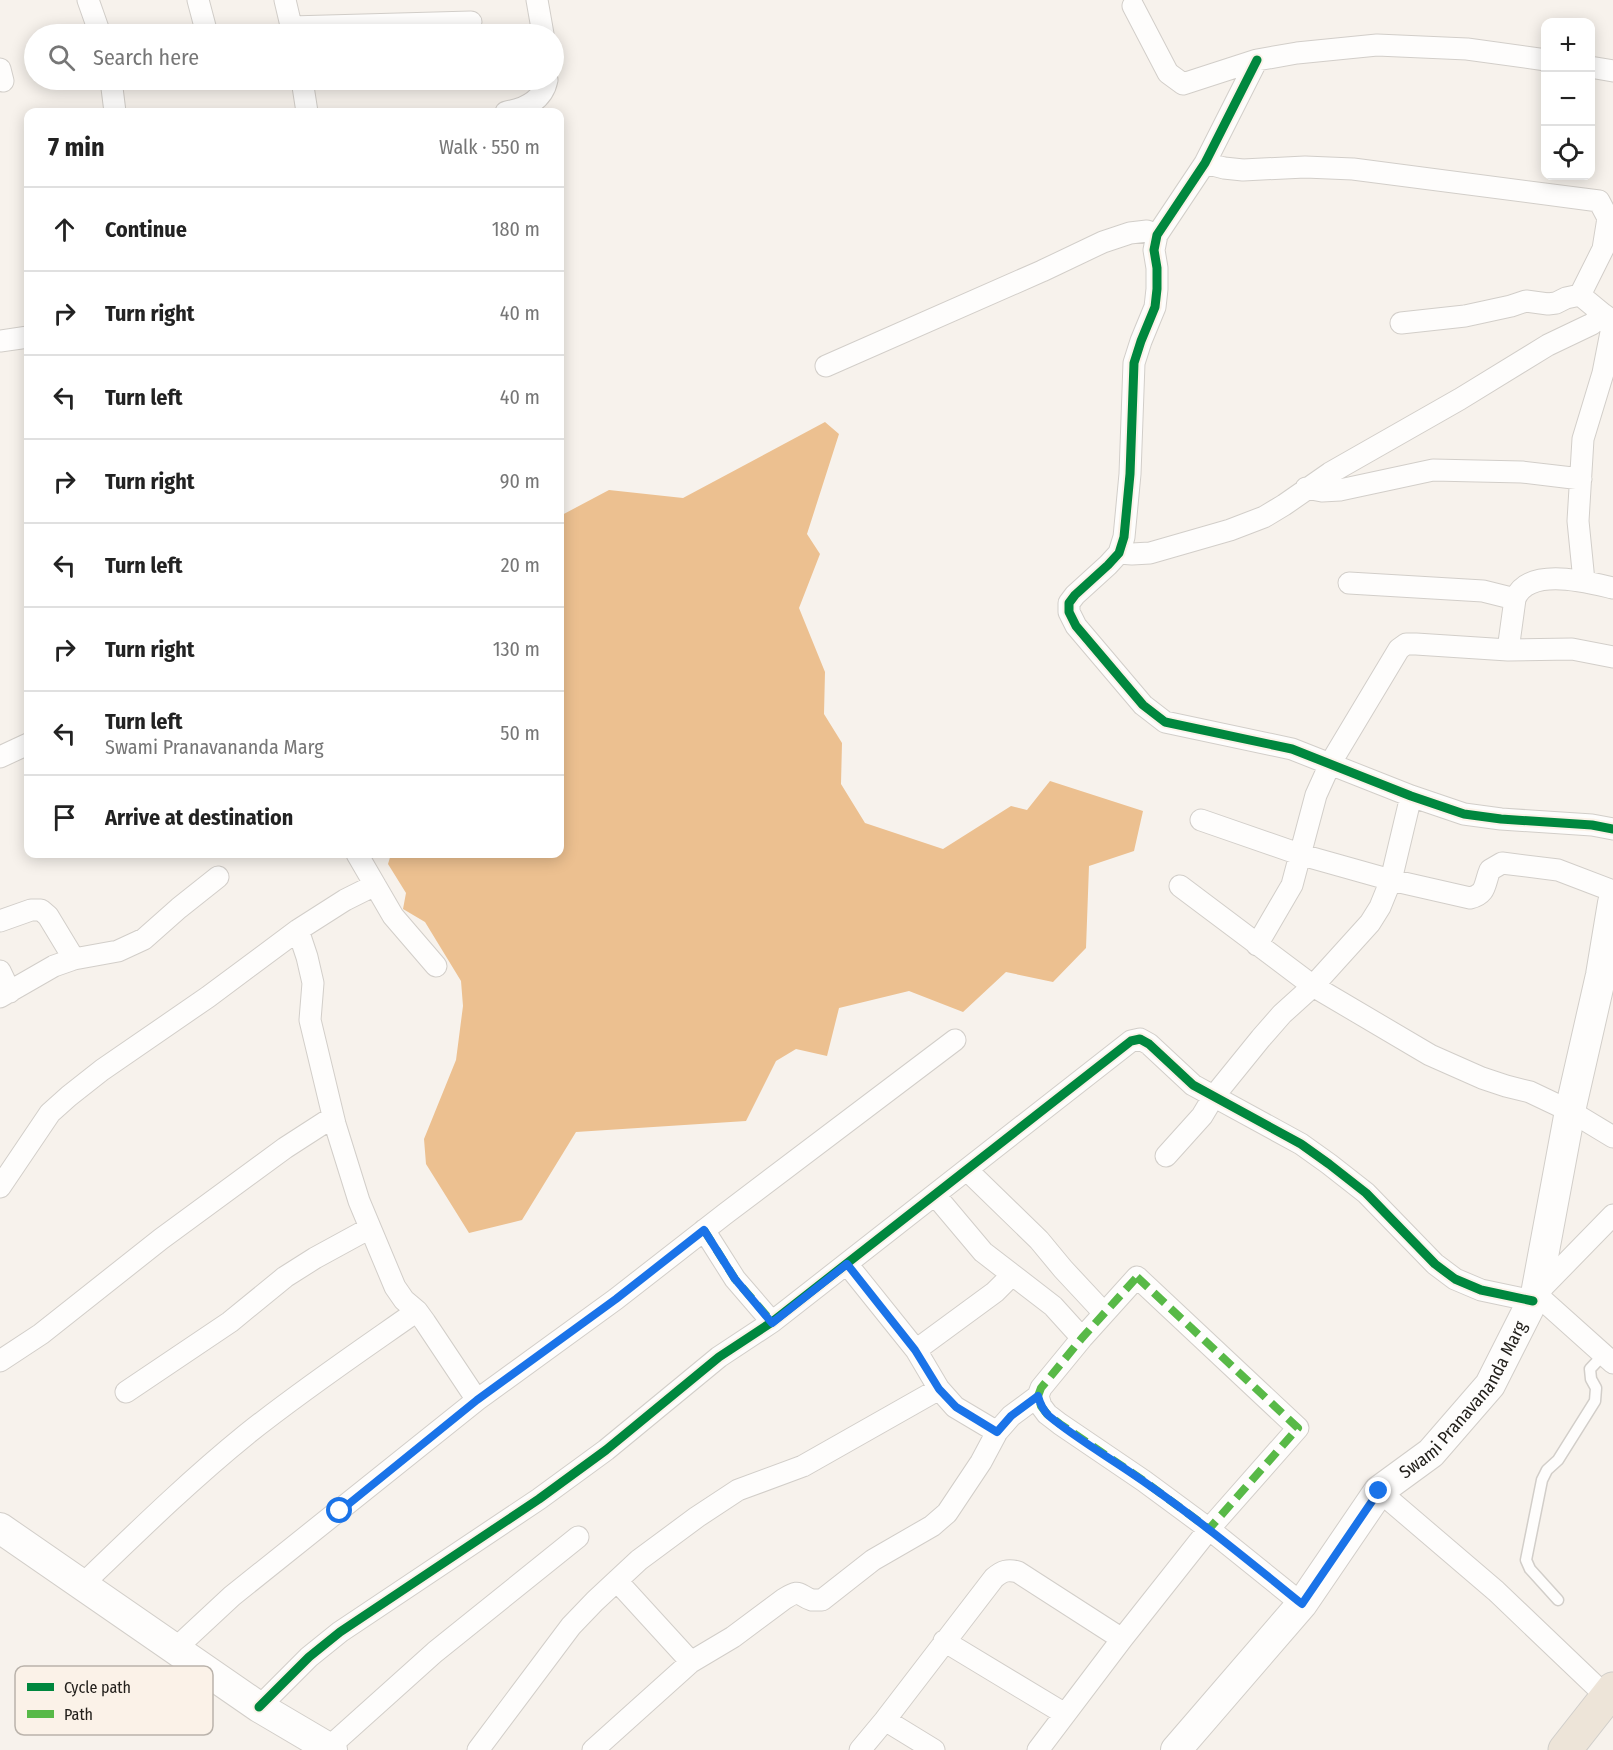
<!DOCTYPE html>
<html lang="en">
<head>
<meta charset="utf-8">
<style>
  body { margin:0; font-family:"Fira Sans Condensed",sans-serif; background:#f2f2f2; color:#222 }
  .controls { position:absolute; right:18px; top:18px; display:grid; overflow:hidden; border-radius:12px; box-shadow:0 3px 15px #0003 }
  .controls button { width:54px; height:54px; display:grid; place-items:center; padding:0; border:0; border-bottom:2px solid #e0e0e0; background:#fff; color:#222; font:30px sans-serif }
  .stop { position:absolute; width:18px; height:18px; margin:-14px; border:4px solid #1a73e8; border-radius:50%; background:#fff }
  .stop.end { background:#1a73e8; border-color:#fff; box-shadow:0 2px 6px #0008 }
  .list { margin:0; padding:0; list-style:none }
  h2 { display:flex; justify-content:space-between; align-items:center; height:78px; margin:0; padding:0 24px; font-size:26px }
  h2 small { font-size:20px; font-weight:400; color:#767676 }
  .list li { display:grid; grid-template-columns:39px 1fr auto; gap:18px; align-items:center; box-sizing:border-box; height:84px; padding:0 24px; border-top:2px solid #e0e0e0 }
  .list b { display:block; font-size:22px; white-space:nowrap }
  .list p { margin:0; font-size:20px; white-space:nowrap; color:#767676 }
  .list em { font-size:20px; font-style:normal; color:#767676 }
  .icon { flex:none; width:33px; height:33px; fill:none; stroke:currentColor; stroke-width:2; stroke-linecap:round; stroke-linejoin:round }
  .map { position:relative; flex:none; width:1613px; height:1750px; overflow:hidden }
  .search { position:absolute; background:#fff; box-shadow:0 3px 15px #0003; left:24px; top:24px; width:540px; height:66px; display:flex; align-items:center; gap:15px; box-sizing:border-box; padding:0 21px; border-radius:33px; color:#767676; font-size:22px }
  .panel { position:absolute; background:#fff; box-shadow:0 3px 15px #0003; left:24px; top:108px; width:540px; height:750px; border-radius:12px }
  .map>svg:first-child { display:block }
  .water { fill:#ecc090 }
  .lines { fill:none; stroke-linecap:round; stroke-linejoin:round }
  .lane-casing { stroke:#d2cec9; stroke-width:13 }
  .street-casing { stroke:#d2cec9; stroke-width:23 }
  .secondary-casing { stroke:#d2cec9; stroke-width:32 }
  .highway-casing { stroke:#d0ceca; stroke-width:35 }
  .lane { stroke:#fefdfc; stroke-width:10 }
  .street { stroke:#fefdfc; stroke-width:21 }
  .secondary { stroke:#fefdfc; stroke-width:30 }
  .highway { stroke:#ede4d8; stroke-width:33 }
  .quiet { stroke:#58b947; stroke-width:8; stroke-dasharray:15 8; stroke-linecap:butt }
  .cycleway-casing { stroke:#fbf2e8; stroke-width:13 }
  .cycleway { stroke:#00873e; stroke-width:9 }
  .route { stroke:#1a73e8; stroke-width:8 }
  .labels { text-anchor:middle; stroke-width:6; stroke-linejoin:round; paint-order:stroke }
  .street-label { font-size:18px; fill:#23201c; stroke:#fbf2e8 }
  .key { fill:#fbf2e8; stroke:#bab3ab; stroke-width:1.5 }
  .key-label { font-size:16px; fill:#23201c }
</style>
</head>
<body>
<div class="map">
<svg width="1613" height="1750" viewBox="0 0 1613 1750">
  <rect width="100%" height="100%" fill="#f7f2ec"/>
  <path class="water" d="M825 422 839 434 807 534 820 554 799 608 825 672 824 714 842 743 841 784 865 823 943 849 1011 806 1027 810 1050 781 1143 811 1134 851 1089 866 1086 948 1053 982 1006 972 963 1012 909 991 839 1008 827 1056 796 1049 776 1061 746 1121 576 1132 522 1220 469 1233 426 1164 424 1139 456 1060 463 1006 461 981 425 922 403 909 406 893 388 864 391 854H560V516L609 490 683 498Z"/>
  <g class="lines">
    <g class="lane-casing">
      <path id="lane" d="M1558 1600 1530 1569 1526 1560 1542 1480 1547 1470 1558 1460 1595 1401 1596 1388 1591 1379 1590 1369 1603 1355"/>
    </g>
    <g class="street-casing">
      <path id="street" d="M88 0 100 34
        M198 0 207 34
        M285 0 293 34
        M537 0 543 34
        M1133 6 1168 73 1183 84 1257 60 1297 53 1377 45 1467 49 1546 60
        M291 27 471 22
        M1257 60 1205 163 1157 235 1154 250 1157 268V289L1155 307 1141 341 1134 363 1130 474 1124 537 1119 553 1108 565 1075 595 1069 603V612L1076 626 1143 705 1165 722 1292 749 1411 796 1464 814 1501 819 1592 825 1613 829
        M1590 67 1613 71
        M0 69 3 81
        M111 80 115 112
        M302 80 307 112
        M506 112C525 109 543 100 547 80
        M1205 163 1224 168 1243 170 1305 167 1353 169 1599 201 1608 218 1613 219
        M1401 323 1465 316 1511 306 1526 301 1548 304 1556 303 1566 298 1580 295
        M0 341 28 337
        M826 366 1042 271 1103 242 1130 233 1147 231 1157 235
        M1306 488 1322 491 1340 490 1433 470 1522 472 1581 479
        M1119 553 1132 554 1150 553 1230 530 1264 517 1284 505 1330 473 1460 399 1548 345 1592 324 1603 314 1580 295 1603 249 1608 218
        M1584 581 1578 521 1583 439 1603 373 1612 327 1611 320 1603 314
        M1349 583 1483 591 1515 599
        M1508 650 1515 599C1528 566 1587 582 1613 588
        M0 757 28 744
        M1201 820 1302 855 1391 880 1470 898C1487 894 1484 884 1490 870L1502 863 1558 870 1613 891
        M357 854 393 916 436 966
        M1180 886 1313 986 1430 1055 1482 1078 1506 1086 1530 1092 1570 1111 1613 1137
        M0 921 31 910H41L48 916 74 959
        M298 930 307 957 313 983 310 1020 335 1124 359 1201 395 1287 404 1300 417 1311 425 1322 477 1400
        M1257 945 1292 885 1316 795 1330 764 1399 649 1406 644H1416L1508 650 1572 649 1613 657
        M0 971 10 992
        M0 997 54 966 74 959 118 951 144 939 179 908 218 877
        M1166 1156 1202 1116 1214 1096 1261 1038 1282 1014 1313 986 1370 923 1380 907 1391 880 1411 796
        M967 1170 1039 1240 1063 1269 1104 1313
        M0 1187 50 1113 69 1096 102 1070 208 997 298 930 345 900 375 885
        M935 1195 983 1252 1053 1306 1082 1338
        M1613 1215 1536 1294 1613 1363
        M704 1230 735 1279 772 1322
        M847 1264 916 1350 939 1389 955 1407 997 1432
        M1137 1277 1298 1428 1209 1529 1144 1481 1060 1424 1047 1414 1041 1406 1038 1396 1041 1388 1082 1338Z
        M916 1350 995 1292 1012 1275
        M0 1361 41 1334 161 1239 285 1148 333 1117
        M126 1392 230 1322 285 1277 315 1258 370 1228
        M1379 1491 1496 1591 1607 1697
        M617 1581 691 1662
        M82 1585C136 1533 189 1481 247 1434 302 1390 360 1351 417 1311
        M944 1641 1065 1714
        M175 1649 232 1596 477 1400 616 1299 725 1214 955 1040
        M259 1707 309 1657 340 1632 539 1499 606 1450 719 1357 772 1322 1131 1041 1140 1039 1149 1044 1193 1085 1301 1144 1329 1164 1366 1193 1435 1264 1455 1279 1481 1290 1533 1301
        M885 1720 934 1750
        M328 1748 435 1652 578 1537
        M478 1750 571 1626 595 1601 639 1560 697 1517 738 1490 803 1466 939 1389
        M593 1750 691 1662 733 1637 784 1599C802 1588 797 1595 812 1600 813 1600 821 1600 822 1600L873 1560 932 1526 947 1513 981 1462 997 1432 1011 1416 1038 1396
        M860 1750 885 1720 994 1578C1002 1571 1008 1569 1018 1572L1122 1639
        M1038 1750 1122 1639 1209 1529 1302 1604"/>
    </g>
    <g class="secondary-casing">
      <g id="secondary">
        <path d="M0 1528 259 1707 332 1750"/>
        <path id="s1" d="M1176 1750 1302 1604 1379 1491 1431 1453 1490 1385 1536 1294 1570 1111 1601 975 1613 903"/>
      </g>
    </g>
    <g class="highway-casing">
      <path id="highway" d="M1565 1750 1613 1689"/>
    </g>
    <use href="#lane" class="lane"/>
    <use href="#street" class="street"/>
    <use href="#secondary" class="secondary"/>
    <use href="#highway" class="highway"/>
    <path class="quiet" d="M704 1230 735 1279 772 1322
      M1137 1277 1298 1428 1209 1529 1144 1481 1060 1424 1047 1414 1041 1406 1038 1396 1041 1388 1082 1338Z"/>
    <g class="cycleway-casing">
      <path id="cycleway" d="M1257 60 1205 163 1157 235 1154 250 1157 268V289L1155 307 1141 341 1134 363 1130 474 1124 537 1119 553 1108 565 1075 595 1069 603V612L1076 626 1143 705 1165 722 1292 749 1411 796 1464 814 1501 819 1592 825 1613 829
        M259 1707 309 1657 340 1632 539 1499 606 1450 719 1357 772 1322 1131 1041 1140 1039 1149 1044 1193 1085 1301 1144 1329 1164 1366 1193 1435 1264 1455 1279 1481 1290 1533 1301"/>
    </g>
    <use href="#cycleway" class="cycleway"/>
  </g>
  <g class="lines">
    <path class="route" d="M340 1511 477 1400 616 1299 704 1230 735 1279 772 1323 847 1264 915 1350 939 1389 956 1407 997 1432 1011 1416 1038 1396C1040 1404 1043 1410 1049 1416 1078 1440 1112 1459 1143 1481 1198 1519 1250 1562 1302 1604L1379 1491"/>
  </g>
  <g class="labels">
    <g class="street-label">
      <text dy="6" stroke="none"><textPath href="#s1" startOffset="456">Swami Pranavananda Marg</textPath></text>
    </g>
  </g>
  <rect x="15" y="1666" width="198" height="69" rx="9" class="key"/>
  <rect x="27" y="1683" width="27" height="8" fill="#00873e"/>
  <rect x="27" y="1710" width="27" height="8" fill="#58b947"/>
  <g class="key-label">
    <text x="64" y="1693">Cycle path</text>
    <text x="64" y="1720">Path</text>
  </g>
</svg>
<div class="controls">
<button>+</button>
<button>−</button>
<button><svg class="icon" aria-label="locate" viewBox="0 0 24 24"><circle cx="12" cy="12" r="6"/><path d="M12 2v4M12 18v4M2 12h4M18 12h4"/></svg></button>
</div>
<div class="stop" style="left:340px;top:1511px"></div>
<div class="stop end" style="left:1379px;top:1491px"></div>
<div class="search"><svg class="icon" aria-label="search" viewBox="0 0 24 24"><circle cx="10" cy="10" r="6"/><path d="M15 15l6 6"/></svg>Search here</div>
<section class="panel">
<h2>7 min<small>Walk · 550 m</small></h2>
<ul class="list">
<li><svg class="icon" aria-label="ahead" viewBox="0 0 24 24"><path d="M12 20V5M6 11l6-6 6 6"/></svg><div><b>Continue</b></div><em>180 m</em></li>
<li><svg class="icon" aria-label="right" viewBox="0 0 24 24"><path d="M7 20v-9h11M14 6l5 5-5 5"/></svg><div><b>Turn right</b></div><em>40 m</em></li>
<li><svg class="icon" aria-label="left" viewBox="0 0 24 24"><path d="M17 20v-9H6M10 6l-5 5 5 5"/></svg><div><b>Turn left</b></div><em>40 m</em></li>
<li><svg class="icon" aria-label="right" viewBox="0 0 24 24"><path d="M7 20v-9h11M14 6l5 5-5 5"/></svg><div><b>Turn right</b></div><em>90 m</em></li>
<li><svg class="icon" aria-label="left" viewBox="0 0 24 24"><path d="M17 20v-9H6M10 6l-5 5 5 5"/></svg><div><b>Turn left</b></div><em>20 m</em></li>
<li><svg class="icon" aria-label="right" viewBox="0 0 24 24"><path d="M7 20v-9h11M14 6l5 5-5 5"/></svg><div><b>Turn right</b></div><em>130 m</em></li>
<li><svg class="icon" aria-label="left" viewBox="0 0 24 24"><path d="M17 20v-9H6M10 6l-5 5 5 5"/></svg><div><b>Turn left</b><p>Swami Pranavananda Marg</p></div><em>50 m</em></li>
<li><svg class="icon" aria-label="arrive" viewBox="0 0 24 24"><path d="M6 21V4h12l-3 4 3 4H6"/></svg><div><b>Arrive at destination</b></div></li>
</ul>
</section>
</div>
</body>
</html>
